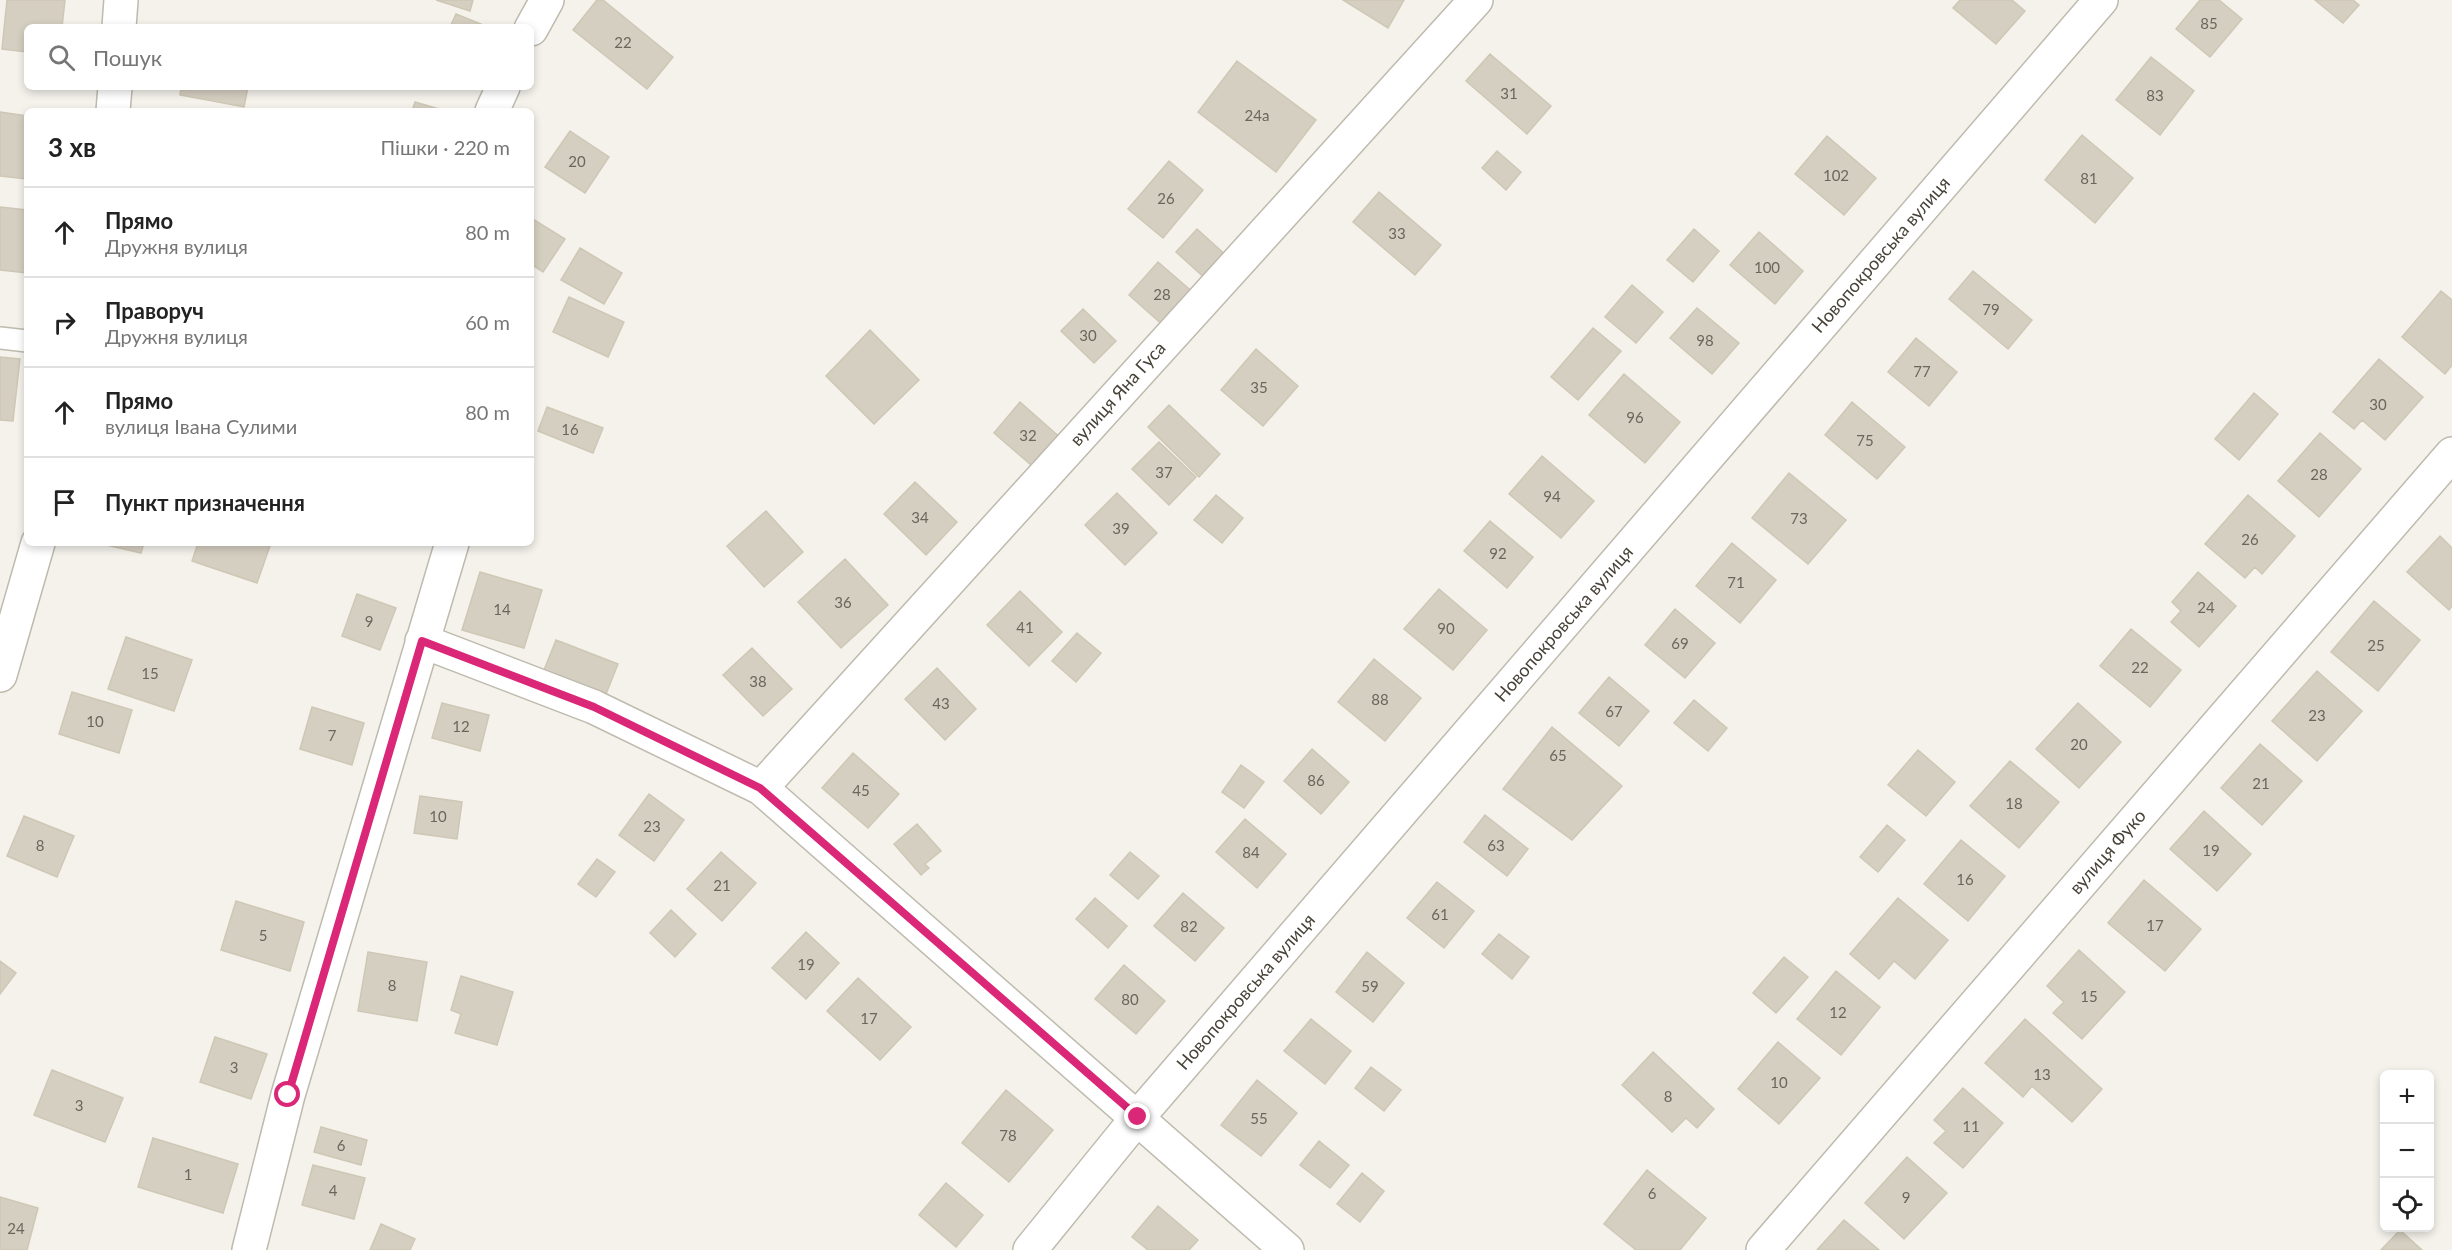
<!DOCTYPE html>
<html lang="uk">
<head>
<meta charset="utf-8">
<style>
  body { margin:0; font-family:Lato,sans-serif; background:#f6f6f6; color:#222 }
  .controls { position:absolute; right:18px; bottom:18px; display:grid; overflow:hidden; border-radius:9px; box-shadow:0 3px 9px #0003 }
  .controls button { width:54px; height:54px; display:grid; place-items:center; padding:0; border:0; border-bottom:2px solid #e0e0e0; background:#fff; color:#222; font:30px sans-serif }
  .stop { position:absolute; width:18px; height:18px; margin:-14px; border:4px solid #db2777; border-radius:50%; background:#fff }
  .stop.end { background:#db2777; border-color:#fff; box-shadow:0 2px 6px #0008 }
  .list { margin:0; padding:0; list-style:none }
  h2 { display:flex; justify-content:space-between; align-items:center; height:78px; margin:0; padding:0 24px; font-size:26px }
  h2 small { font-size:20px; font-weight:400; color:#767676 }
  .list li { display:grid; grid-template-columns:39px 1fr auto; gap:18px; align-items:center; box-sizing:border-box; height:90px; padding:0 24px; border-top:2px solid #e0e0e0 }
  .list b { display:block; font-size:22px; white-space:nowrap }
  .list p { margin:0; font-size:20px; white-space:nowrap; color:#767676 }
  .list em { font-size:20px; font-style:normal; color:#767676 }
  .icon { flex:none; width:33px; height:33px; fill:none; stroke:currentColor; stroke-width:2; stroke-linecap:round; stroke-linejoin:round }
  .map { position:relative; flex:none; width:2452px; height:1250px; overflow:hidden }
  .search { position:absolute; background:#fff; box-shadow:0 3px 9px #0003; left:24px; top:24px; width:510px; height:66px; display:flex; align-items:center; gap:15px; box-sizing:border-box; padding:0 21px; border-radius:9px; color:#767676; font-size:22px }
  .panel { position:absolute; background:#fff; box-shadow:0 3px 9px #0003; left:24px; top:108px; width:510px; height:438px; border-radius:9px }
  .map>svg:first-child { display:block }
  .building { fill:#d5cfc1; stroke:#cfc7b5; stroke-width:1.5 }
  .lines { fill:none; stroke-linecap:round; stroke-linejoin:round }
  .lane-casing { stroke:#bfbaae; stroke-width:24 }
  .street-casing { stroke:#bfbaae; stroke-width:36 }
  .lane { stroke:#fff; stroke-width:21 }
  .street { stroke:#fff; stroke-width:33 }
  .route { stroke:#db2777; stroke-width:8 }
  .labels { text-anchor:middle; stroke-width:6; stroke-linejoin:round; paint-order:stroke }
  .number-label { font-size:15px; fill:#6b665b }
  .street-label { font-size:18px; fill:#484339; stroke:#fff }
</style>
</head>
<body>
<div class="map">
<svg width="2452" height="1250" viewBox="0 0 2452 1250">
  <rect width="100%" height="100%" fill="#f4f2eb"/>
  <path class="building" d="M7 0H65L62 27H27V52L2 49Z
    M436 0H473L470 11Z
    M597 0H603L673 57 647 89 573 30Z
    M1343 0H1404L1388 28Z
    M1960 0H2012L2025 11 1996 44 1953 8Z
    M2200 0H2219L2242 19 2210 57 2176 29Z
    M2315 0H2353L2359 5 2343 23Z
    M456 14 488 27H450Z
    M1490 54 1551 106 1527 134 1466 81Z
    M2151 57 2194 91 2160 135 2116 100Z
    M1237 61 1316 120 1276 172 1198 112Z
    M181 87H248L244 107 180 95Z
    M415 102 446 111H412Z
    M0 112 27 116V179L0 176Z
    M570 131 609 157 585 193 545 167Z
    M2082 135 2133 178 2095 223 2045 180Z
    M1827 136 1876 178 1844 215 1795 174Z
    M1497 151 1521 172 1506 190 1482 168Z
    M1169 161 1203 190 1163 238 1128 209Z
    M1379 192 1441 245 1415 275 1353 222Z
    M0 207 27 210V273L0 270Z
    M531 218 565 239 543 272 531 264Z
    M1197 229 1229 258 1208 281 1176 252Z
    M1694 229 1719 251 1693 282 1667 260Z
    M1759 232 1803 271 1775 304 1730 265Z
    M580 248 622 273 604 304 561 280Z
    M1158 262 1195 294 1165 327 1129 295Z
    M1973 271 2032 320 2008 349 1949 299Z
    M1632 285 1663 312 1636 343 1605 317Z
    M2441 291 2452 300V365L2445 374 2402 337Z
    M569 297 624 322 608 357 553 332Z
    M1697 308 1739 343 1712 374 1670 338Z
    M1083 309 1116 341 1094 363 1061 331Z
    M1593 328 1621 351 1578 400 1551 377Z
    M870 330 919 380 874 424 826 376Z
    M1916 338 1957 372 1929 406 1888 372Z
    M1256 349 1298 386 1263 426 1221 390Z
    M0 357 20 359 13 421 0 420Z
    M2379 359 2423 397 2385 440 2362 420 2354 429 2333 412Z
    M1624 374 1680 422 1645 463 1589 415Z
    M2254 393 2278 414 2239 460 2215 439Z
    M1020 402 1063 440 1037 470 994 433Z
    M1852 402 1905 447 1877 479 1825 435Z
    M1169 405 1220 454 1199 477 1148 427Z
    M547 407 603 428 593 453 538 431Z
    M2320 433 2361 469 2319 517 2278 481Z
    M1159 442 1196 477 1169 505 1132 469Z
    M1542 456 1594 501 1561 538 1509 494Z
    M1789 473 1846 520 1808 564 1752 518Z
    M915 482 957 522 926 555 884 514Z
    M1117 493 1157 533 1125 565 1085 525Z
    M1216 495 1243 518 1222 543 1194 520Z
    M2248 495 2295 536 2262 574 2255 567 2245 578 2205 544Z
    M766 511 803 552 764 587 727 546Z
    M1490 521 1533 557 1507 588 1464 551Z
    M2440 536 2452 548V606L2449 610 2407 572Z
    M98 543H144L141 553Z
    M198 543H271L257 583 192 561Z
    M1732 543 1776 580 1740 623 1696 586Z
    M845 559 888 605 841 648 798 602Z
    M480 572 542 590 524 648 462 630Z
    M2198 572 2236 606 2199 647 2171 622 2181 611 2172 602Z
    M1439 589 1487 630 1453 670 1404 629Z
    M1020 591 1062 632 1029 666 987 625Z
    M357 594 396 608 380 650 342 636Z
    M2374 601 2420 640 2378 691 2331 652Z
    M1675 609 1715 643 1685 678 1645 645Z
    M2131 629 2181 670 2150 707 2100 666Z
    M1077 633 1101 653 1076 682 1052 661Z
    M126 637 192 660 174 711 108 689Z
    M556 640 618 664 604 699 542 675Z
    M752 648 792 689 763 716 723 675Z
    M1374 659 1421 698 1385 741 1338 702Z
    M937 668 976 709 945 740 905 699Z
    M2317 671 2362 711 2317 761 2272 721Z
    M1609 677 1649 711 1619 746 1579 713Z
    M72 692 132 710 119 753 59 734Z
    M1694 700 1727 728 1708 751 1674 723Z
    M442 703 489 715 480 751 432 738Z
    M2078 703 2121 742 2079 788 2036 749Z
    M312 707 364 723 352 765 300 749Z
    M1552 727 1622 786 1572 840 1503 789Z
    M2260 744 2302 781 2262 825 2221 788Z
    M1312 749 1349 782 1321 814 1284 781Z
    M1918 750 1955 782 1926 816 1888 785Z
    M853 753 899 794 868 828 822 788Z
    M2010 761 2059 802 2019 848 1970 806Z
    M1241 765 1264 782 1244 808 1222 792Z
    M649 794 684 820 654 861 619 835Z
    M420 796 462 802 457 839 414 833Z
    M2204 811 2251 854 2217 891 2170 849Z
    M1485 815 1528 849 1507 876 1464 842Z
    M24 816 74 836 57 877 7 856Z
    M1245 819 1286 854 1257 888 1216 852Z
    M917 824 941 851 925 864 929 868 921 875 894 844Z
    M1887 825 1905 840 1878 872 1860 857Z
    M1961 840 2005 876 1968 921 1924 884Z
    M721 852 756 883 722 921 687 889Z
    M1130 852 1159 876 1138 899 1110 875Z
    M597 859 615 872 596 897 578 884Z
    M2144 880 2201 929 2165 971 2108 923Z
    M1437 882 1474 911 1444 948 1407 918Z
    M1183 893 1224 928 1195 961 1154 926Z
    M1095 898 1127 926 1108 948 1076 919Z
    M1898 898 1948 940 1915 979 1894 961 1879 979 1850 954Z
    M236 901 304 922 290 971 221 950Z
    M671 910 696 934 675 957 650 933Z
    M806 932 839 963 806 999 772 968Z
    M1499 934 1529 957 1512 979 1482 954Z
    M2079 950 2125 992 2082 1039 2053 1013 2064 1002 2047 986Z
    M368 952 427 962 417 1021 358 1011Z
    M1367 952 1404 983 1373 1022 1336 992Z
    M1784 957 1808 977 1776 1013 1753 993Z
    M0 961 16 973 0 994Z
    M1124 965 1165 1001 1136 1034 1095 999Z
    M1836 971 1880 1007 1841 1055 1797 1019Z
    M461 976 513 992 497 1045 455 1033 461 1014 451 1010Z
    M858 978 911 1027 880 1060 827 1011Z
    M1311 1019 1351 1051 1325 1084 1284 1051Z
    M2025 1019 2102 1089 2072 1122 2032 1086 2023 1097 1985 1063Z
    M215 1037 267 1054 251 1099 200 1082Z
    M1778 1042 1820 1078 1779 1124 1738 1089Z
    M1653 1052 1714 1109 1697 1128 1686 1118 1672 1132 1622 1085Z
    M1371 1067 1401 1090 1384 1111 1355 1088Z
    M52 1070 123 1098 105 1142 34 1115Z
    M1257 1080 1297 1113 1261 1156 1221 1125Z
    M1963 1088 2003 1123 1963 1168 1934 1143 1946 1131 1934 1120Z
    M1006 1090 1053 1130 1009 1182 962 1143Z
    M321 1127 367 1140 361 1165 314 1152Z
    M153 1138 238 1164 223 1213 138 1187Z
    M1319 1141 1349 1165 1330 1188 1300 1165Z
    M1907 1157 1947 1193 1904 1239 1865 1203Z
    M313 1165 365 1178 354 1219 302 1205Z
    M1647 1170 1706 1218 1680 1250H1636L1604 1224Z
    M1362 1173 1384 1191 1360 1222 1337 1204Z
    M946 1183 983 1215 956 1247 919 1215Z
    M0 1197 38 1208 27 1250H0Z
    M1158 1206 1198 1240 1189 1250H1148L1132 1237Z
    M1844 1220 1879 1250H1817Z
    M381 1224 415 1239 410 1250H370Z
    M2400 1230 2422 1250H2381Z"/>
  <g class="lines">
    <g class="lane-casing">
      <path id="lane" d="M0 338 27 341"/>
    </g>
    <g class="street-casing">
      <path id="street" d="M119 27 121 0
        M531 29 547 0
        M113 111 115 87
        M492 111 503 87
        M422 641 594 707 761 788 1287 1250
        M0 675 38 543
        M761 788 1476 0
        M249 1250 288 1095 452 543
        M1030 1250 1138 1117 2101 0
        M1763 1250 2452 454"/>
    </g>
    <use href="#lane" class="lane"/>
    <use href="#street" class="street"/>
  </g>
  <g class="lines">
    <path class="route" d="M288 1095 422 641 594 707 760 788 1138 1117"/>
  </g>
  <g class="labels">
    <g class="number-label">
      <text x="2209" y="29">85</text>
      <text x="623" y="48">22</text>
      <text x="1509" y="99">31</text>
      <text x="2155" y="101">83</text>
      <text x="1257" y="121">24а</text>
      <text x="577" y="167">20</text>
      <text x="1836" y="181">102</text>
      <text x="2089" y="184">81</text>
      <text x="1166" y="204">26</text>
      <text x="1397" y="239">33</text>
      <text x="1767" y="273">100</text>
      <text x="1162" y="300">28</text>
      <text x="1991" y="315">79</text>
      <text x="1088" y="341">30</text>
      <text x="1705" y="346">98</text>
      <text x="1922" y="377">77</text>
      <text x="1259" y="393">35</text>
      <text x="2378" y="410">30</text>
      <text x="1635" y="423">96</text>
      <text x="570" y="435">16</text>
      <text x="1028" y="441">32</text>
      <text x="1865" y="446">75</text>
      <text x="1164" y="478">37</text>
      <text x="2319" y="480">28</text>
      <text x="1552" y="502">94</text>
      <text x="920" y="523">34</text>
      <text x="1799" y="524">73</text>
      <text x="1121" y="534">39</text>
      <text x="2250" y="545">26</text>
      <text x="1498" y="559">92</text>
      <text x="1736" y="588">71</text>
      <text x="843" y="608">36</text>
      <text x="2206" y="613">24</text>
      <text x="502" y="615">14</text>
      <text x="369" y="627">9</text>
      <text x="1025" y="633">41</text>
      <text x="1446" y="634">90</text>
      <text x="1680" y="649">69</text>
      <text x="2376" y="651">25</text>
      <text x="2140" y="673">22</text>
      <text x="150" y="679">15</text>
      <text x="758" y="687">38</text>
      <text x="1380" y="705">88</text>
      <text x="941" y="709">43</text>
      <text x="1614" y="717">67</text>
      <text x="2317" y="721">23</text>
      <text x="95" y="727">10</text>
      <text x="461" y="732">12</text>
      <text x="332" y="741">7</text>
      <text x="2079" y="750">20</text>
      <text x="1558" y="761">65</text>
      <text x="1316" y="786">86</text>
      <text x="2261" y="789">21</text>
      <text x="861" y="796">45</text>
      <text x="2014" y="809">18</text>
      <text x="438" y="822">10</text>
      <text x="652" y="832">23</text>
      <text x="40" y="851">8</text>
      <text x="1496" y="851">63</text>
      <text x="2211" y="856">19</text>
      <text x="1251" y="858">84</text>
      <text x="1965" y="885">16</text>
      <text x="722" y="891">21</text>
      <text x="1440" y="920">61</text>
      <text x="2155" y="931">17</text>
      <text x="1189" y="932">82</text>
      <text x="263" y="941">5</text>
      <text x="806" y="970">19</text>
      <text x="392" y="991">8</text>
      <text x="1370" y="992">59</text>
      <text x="2089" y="1002">15</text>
      <text x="1130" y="1005">80</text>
      <text x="1838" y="1018">12</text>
      <text x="869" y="1024">17</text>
      <text x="234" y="1073">3</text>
      <text x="2042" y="1080">13</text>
      <text x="1779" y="1088">10</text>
      <text x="1668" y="1102">8</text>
      <text x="79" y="1111">3</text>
      <text x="1259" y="1124">55</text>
      <text x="1971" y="1132">11</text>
      <text x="1008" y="1141">78</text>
      <text x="341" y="1151">6</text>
      <text x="188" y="1180">1</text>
      <text x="333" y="1196">4</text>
      <text x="1652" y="1199">6</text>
      <text x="1906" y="1203">9</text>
      <text x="16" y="1234">24</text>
    </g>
    <g class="street-label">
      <text transform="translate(1881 255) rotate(-49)" y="6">Новопокровська вулиця</text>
      <text transform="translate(1118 394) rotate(-48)" y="6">вулиця Яна Гуса</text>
      <text transform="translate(1564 624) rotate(-49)" y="6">Новопокровська вулиця</text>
      <text transform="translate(2108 852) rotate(-49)" y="6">вулиця Фуко</text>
      <text transform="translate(1246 992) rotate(-49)" y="6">Новопокровська вулиця</text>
    </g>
  </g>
</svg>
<div class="controls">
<button>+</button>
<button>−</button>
<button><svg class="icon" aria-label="locate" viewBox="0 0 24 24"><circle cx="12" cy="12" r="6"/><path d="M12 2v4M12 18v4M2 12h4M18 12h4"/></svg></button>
</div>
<div class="stop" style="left:288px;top:1095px"></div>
<div class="stop end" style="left:1138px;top:1117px"></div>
<div class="search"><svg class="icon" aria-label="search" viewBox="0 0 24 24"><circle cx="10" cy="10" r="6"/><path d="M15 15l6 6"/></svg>Пошук</div>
<section class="panel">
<h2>3 хв<small>Пішки · 220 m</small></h2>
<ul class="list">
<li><svg class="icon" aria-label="ahead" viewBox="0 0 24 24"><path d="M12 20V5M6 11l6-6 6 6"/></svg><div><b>Прямо</b><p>Дружня вулиця</p></div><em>80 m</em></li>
<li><svg class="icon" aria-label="right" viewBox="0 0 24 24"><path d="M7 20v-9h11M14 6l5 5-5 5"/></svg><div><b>Праворуч</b><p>Дружня вулиця</p></div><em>60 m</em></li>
<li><svg class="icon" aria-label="ahead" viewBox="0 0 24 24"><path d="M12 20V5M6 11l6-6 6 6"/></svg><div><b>Прямо</b><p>вулиця Івана Сулими</p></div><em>80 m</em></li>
<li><svg class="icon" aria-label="arrive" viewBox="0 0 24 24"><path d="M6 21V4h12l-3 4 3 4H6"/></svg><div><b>Пункт призначення</b></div></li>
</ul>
</section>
</div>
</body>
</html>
